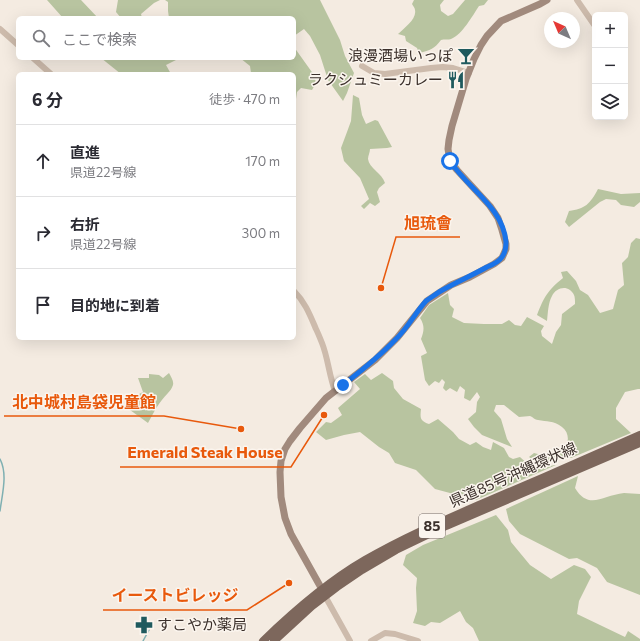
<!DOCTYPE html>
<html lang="ja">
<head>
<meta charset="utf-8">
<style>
  body { margin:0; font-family:Commissioner,"Noto Sans JP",sans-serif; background:#f7f7f7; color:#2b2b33 }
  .controls { position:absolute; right:12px; top:12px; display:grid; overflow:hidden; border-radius:6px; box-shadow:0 4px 16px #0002 }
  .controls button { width:36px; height:36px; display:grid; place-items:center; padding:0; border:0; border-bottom:1px solid #e1e1e2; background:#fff; color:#2b2b33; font:20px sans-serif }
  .compass { position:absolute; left:544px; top:12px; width:36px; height:36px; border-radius:50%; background:#fff; box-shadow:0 4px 16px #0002; rotate:316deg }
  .stop { position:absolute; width:12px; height:12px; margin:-9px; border:3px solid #1a73e8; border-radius:50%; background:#fff }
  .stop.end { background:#1a73e8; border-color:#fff; box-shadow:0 1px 4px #0008 }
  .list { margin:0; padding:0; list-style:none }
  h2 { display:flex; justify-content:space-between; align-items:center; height:52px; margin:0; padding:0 16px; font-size:17px }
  h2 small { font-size:13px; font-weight:400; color:#7c7c81 }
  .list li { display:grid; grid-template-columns:26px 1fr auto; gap:12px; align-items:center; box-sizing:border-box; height:72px; padding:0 16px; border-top:1px solid #e1e1e2 }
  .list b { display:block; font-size:15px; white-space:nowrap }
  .list p { margin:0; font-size:13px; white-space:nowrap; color:#7c7c81 }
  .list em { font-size:13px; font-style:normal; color:#7c7c81 }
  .icon { flex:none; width:22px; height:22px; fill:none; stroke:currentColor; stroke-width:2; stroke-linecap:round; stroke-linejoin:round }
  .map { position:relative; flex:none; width:640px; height:641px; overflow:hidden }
  .search { position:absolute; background:#fff; box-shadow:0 4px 16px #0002; left:16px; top:16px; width:280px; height:44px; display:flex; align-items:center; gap:10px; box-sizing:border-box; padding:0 14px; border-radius:6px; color:#7c7c81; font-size:15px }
  .panel { position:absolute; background:#fff; box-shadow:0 4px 16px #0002; left:16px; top:72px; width:280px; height:268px; border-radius:6px }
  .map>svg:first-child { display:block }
  .green { fill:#b8c4a0 }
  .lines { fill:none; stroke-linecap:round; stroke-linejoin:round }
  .stream { stroke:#7fb0b2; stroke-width:1.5 }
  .tertiary { stroke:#cdbbac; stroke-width:6 }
  .secondary { stroke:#a18a7d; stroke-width:7 }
  .primary { stroke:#7d675c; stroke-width:8 }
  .route { stroke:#1a73e8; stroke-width:5 }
  .labels { text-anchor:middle; stroke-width:3; stroke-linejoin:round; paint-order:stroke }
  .shield { fill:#fbf5ee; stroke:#756b66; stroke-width:1 }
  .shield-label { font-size:14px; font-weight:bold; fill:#3b302b }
  .poi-label { font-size:15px; fill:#3b302b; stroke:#fbf5ee; text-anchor:end }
  .street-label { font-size:15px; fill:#3b302b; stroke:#fbf5ee }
  .leader { fill:none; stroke:#e8590c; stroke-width:1.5 }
  .callout-dot { fill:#e8590c; stroke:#fbf5ee; stroke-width:1.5 }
  .callout-label { font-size:16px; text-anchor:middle; font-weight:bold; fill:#e8590c; stroke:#fbf5ee; stroke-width:3; stroke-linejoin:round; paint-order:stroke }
</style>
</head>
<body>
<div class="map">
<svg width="640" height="641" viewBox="0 0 640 641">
  <rect width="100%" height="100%" fill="#f4ebe1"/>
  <path class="green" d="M47 0H81L98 18H63Z
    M118 0H160L154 3 141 14 142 18H121L116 12Z
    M165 0H320L340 40 345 56 354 73 347 93 343 101 328 80 320 55 310 36 304 29 294 36V18H169L168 11V2Z
    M414 0H444L440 5 441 11 448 16 453 14 465 0H488L484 5 479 6C473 15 462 35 451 39 449 40 444 39 441 40 434 49 431 50 419 53L417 48 406 41 405 36 398 34C404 28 417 19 415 10 415 8 413 6 412 4Z
    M294 47 314 75 316 83 312 90 301 88 297 92 296 99 294 105V74H252L251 73 250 66 240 58H294Z
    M101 58H173L176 60 166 65 171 74H121Z
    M353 95 359 98 362 115 366 124 375 120 378 121 392 147 387 148 370 149C370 152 368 156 368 159 369 168 382 173 385 183L379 188 377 192 380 202 375 206 370 203 364 209 361 206 369 199 360 178 344 161 341 148 347 132 351 121Z
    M598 189 621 194 640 193V202L634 207 621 205 616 200 606 199 600 202 569 227 565 222 569 211C585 209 590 204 598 189Z
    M636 238 640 239V389H638L625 392 616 408V419L631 433 571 458 562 457 543 464 535 461 529 457 534 453C539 454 548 458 552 457 566 455 574 436 562 427 553 420 547 422 538 420 535 420 533 417 530 416L519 417 504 405H496L494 411 501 419 507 439 512 447 482 435 474 427 468 419 476 412 477 402 480 397 477 392 470 401 464 398 465 390 460 386 457 392 450 388 446 391 443 388 445 382 442 379 439 383 435 381 429 386 425 380 421 356 427 353 421 339C424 331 425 326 420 318L429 305 448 293 450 305 454 309 452 317 464 323 484 324H502L509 320 515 325 521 326 527 317 544 326 541 331 542 336 552 344 556 332 561 325 562 314 575 304C575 301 575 297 574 295 569 284 556 287 552 296 548 303 548 313 547 321L537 315C544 297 548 290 563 278L561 272 567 271 576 281 580 290 588 295 600 313 613 309 618 290 624 285 622 263 628 257 631 243Z
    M169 373C171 377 174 381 173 385 172 388 170 391 168 393 159 402 154 412 148 423L130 410 129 404 137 401V395L143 392 138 378H149V374L159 375 163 378Z
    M382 373 393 381 394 388 403 399 421 409C420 418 420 421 429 424L438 419 453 432 459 439 470 445 476 442 483 447 491 450 493 442 504 448 509 457 513 459 520 457C527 464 536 471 547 467 551 466 552 465 556 465L476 500 435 489 416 470 395 463 389 453 379 447 360 432 344 435 326 440 316 432 326 422 331 423 342 415 338 408 360 389 354 382 365 374 371 380Z
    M578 476 575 488C589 511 603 495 624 493 629 493 635 494 640 494V595L607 582 597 568 577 558 569 559 520 534 509 521 506 509Z
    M496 515 508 530 511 542 530 565 551 579 574 565 585 569 591 577 579 601 577 614 625 637 628 631 640 639V641H479L473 628 466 622 460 611 440 623 431 622 425 626 413 623 417 611 416 588 417 578 403 565 406 555 423 545Z"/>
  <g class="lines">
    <path class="stream" d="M0 459C8 474 2 495 0 511
      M143 641 149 630"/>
    <path class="tertiary" d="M577 0 595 26
      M0 29 18 45
      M33 58 51 74
      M362 66 374 73 385 74 431 68 443 67 453 68 469 73
      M294 291C305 302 310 315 316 329 318 333 320 338 322 343 328 358 329 375 335 391
      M325 596 350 641
      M371 641 385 633 395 634 418 641"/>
    <path class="secondary" d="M324 593 291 534 285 518 281 497 280 472 281 461 285 449 290 441 300 428 326 398 335 391 375 360 397 338 427 301 451 285 470 277 494 264 502 258 506 249V244L502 230 498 218 490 206 457 170 450 161 448 149 449 140 452 126 466 79 474 59 481 45 487 36 501 21 540 4 547 0"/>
    <path class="primary" d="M263 641C294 611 327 582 365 560 401 539 440 522 479 505 533 482 586 459 640 435
      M274 641 312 606 337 587 362 570 396 550 446 526 640 443"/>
  </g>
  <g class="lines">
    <path class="route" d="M343 385C361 371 380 356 396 339 408 328 415 313 426 301 430 298 435 295 439 292 454 283 471 276 487 267 492 265 499 262 502 257 505 253 506 247 506 242 503 207 468 189 450 161"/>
  </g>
  <defs>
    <g id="bar-bare" transform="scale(1.38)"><path d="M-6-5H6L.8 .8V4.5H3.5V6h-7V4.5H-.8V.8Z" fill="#1f5a5e" stroke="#fbf5ee" stroke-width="2.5" paint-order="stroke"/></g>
    <g id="restaurant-bare" transform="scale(1.38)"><path d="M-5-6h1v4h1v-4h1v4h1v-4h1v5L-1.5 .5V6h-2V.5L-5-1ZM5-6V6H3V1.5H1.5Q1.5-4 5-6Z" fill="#1f5a5e" stroke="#fbf5ee" stroke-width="2.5" paint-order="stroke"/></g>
    <g id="pharmacy-bare" transform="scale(1.38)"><path d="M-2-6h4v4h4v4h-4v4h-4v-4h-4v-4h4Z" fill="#1f5a5e" stroke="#fbf5ee" stroke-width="2.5" paint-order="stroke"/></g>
  </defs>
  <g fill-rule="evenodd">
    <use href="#bar-bare" x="466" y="56"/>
    <use href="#restaurant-bare" x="456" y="80"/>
    <use href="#pharmacy-bare" x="144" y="625"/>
  </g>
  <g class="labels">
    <rect class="shield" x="419" y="514" width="26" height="24" rx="3"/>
    <g class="shield-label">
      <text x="432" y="531">85</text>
    </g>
    <g class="poi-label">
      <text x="453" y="61">浪漫酒場いっぽ</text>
      <text x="443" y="85">ラクシュミーカレー</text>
      <text x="157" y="630" text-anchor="start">すこやか薬局</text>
    </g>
    <g class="street-label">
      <text transform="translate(513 475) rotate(-24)" y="5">県道85号沖縄環状線</text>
    </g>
  </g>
  <path class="leader" d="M381 288L396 237H460M241 429L164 416H4M324 415L291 467H120M289 583L247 610H103"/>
  <g class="callout-dot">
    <circle cx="381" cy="288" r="4"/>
    <circle cx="241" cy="429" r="4"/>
    <circle cx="324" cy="415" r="4"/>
    <circle cx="289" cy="583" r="4"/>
  </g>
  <g class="callout-label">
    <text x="428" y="229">旭琉會</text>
    <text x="84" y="408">北中城村島袋児童館</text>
    <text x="205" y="458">Emerald Steak House</text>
    <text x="175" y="601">イーストビレッジ</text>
  </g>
</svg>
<div class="controls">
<button>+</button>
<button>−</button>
<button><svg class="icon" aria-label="layers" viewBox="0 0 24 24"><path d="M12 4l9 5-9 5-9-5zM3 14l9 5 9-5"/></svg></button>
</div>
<svg class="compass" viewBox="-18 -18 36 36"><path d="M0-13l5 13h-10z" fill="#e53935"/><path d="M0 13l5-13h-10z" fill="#7c7c81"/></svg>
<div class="stop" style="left:450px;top:161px"></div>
<div class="stop end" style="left:343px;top:385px"></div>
<div class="search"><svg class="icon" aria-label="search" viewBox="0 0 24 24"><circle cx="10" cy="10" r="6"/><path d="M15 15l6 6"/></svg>ここで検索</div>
<section class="panel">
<h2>6 分<small>徒歩 · 470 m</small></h2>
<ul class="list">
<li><svg class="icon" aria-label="ahead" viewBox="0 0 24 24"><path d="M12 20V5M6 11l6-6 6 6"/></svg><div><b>直進</b><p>県道22号線</p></div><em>170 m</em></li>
<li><svg class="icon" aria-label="right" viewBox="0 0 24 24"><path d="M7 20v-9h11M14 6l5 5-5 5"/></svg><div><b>右折</b><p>県道22号線</p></div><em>300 m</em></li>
<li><svg class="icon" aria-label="arrive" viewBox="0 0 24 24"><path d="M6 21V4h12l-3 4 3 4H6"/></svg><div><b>目的地に到着</b></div></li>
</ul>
</section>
</div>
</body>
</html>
